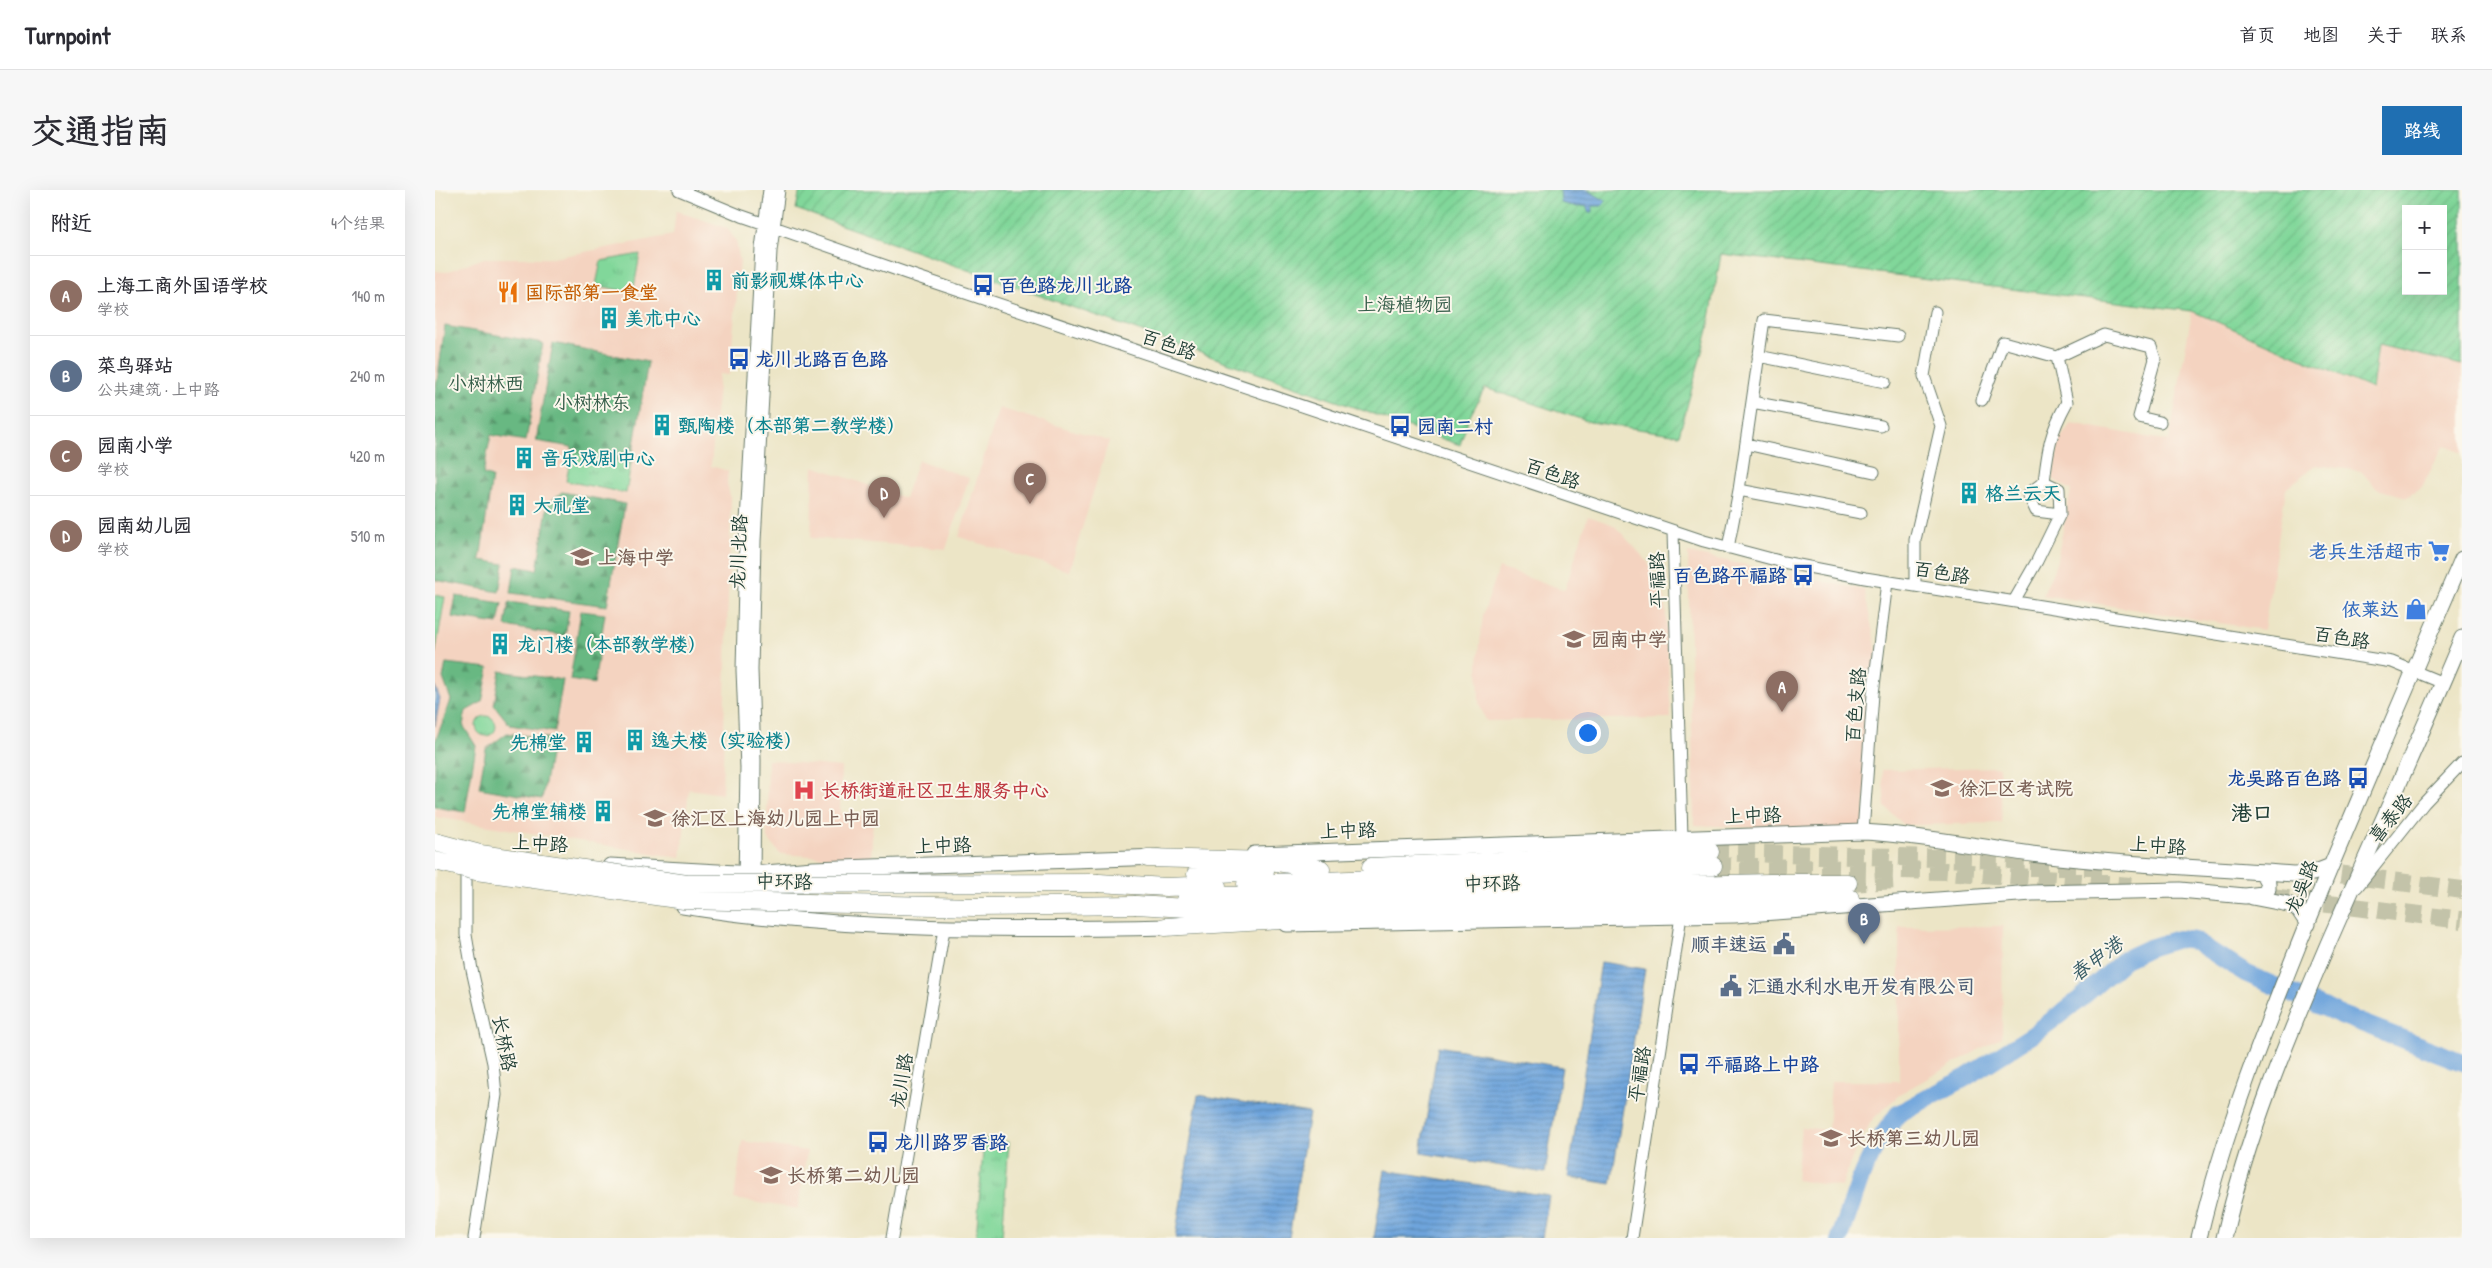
<!DOCTYPE html>
<html lang="zh">
<head>
<meta charset="utf-8">
<style>
  body { margin:0; font-family:"Patrick Hand","LXGW WenKai TC",sans-serif; background:#f7f7f7; color:#2b2b33 }
  .controls { position:absolute; right:15px; top:15px; display:grid; overflow:hidden; border-radius:0px; box-shadow:0 5px 20px #0002 }
  .controls button { width:45px; height:45px; display:grid; place-items:center; padding:0; border:0; border-bottom:1px solid #e1e1e2; background:#fff; color:#2b2b33; font:25px sans-serif }
  .you { position:absolute; left:1152px; top:542px; width:18px; height:18px; margin:-12px; border:4px solid #fff; border-radius:50%; background:#1a73e8; box-shadow:0 0 0 8px #1a73e833 }
  .badge { display:grid; place-items:center; width:32px; height:32px; border-radius:50%; background:#1f6fb2; color:#fff; font-size:16px; font-weight:700 }
  .pin { position:absolute; translate:-50% -41px; filter:drop-shadow(0 1px 2px #0008) }
  .pin::after { content:''; position:absolute; top:26px; width:18px; height:15px; background:inherit; clip-path:polygon(0 0,100% 0,50% 100%) }
  .list { margin:0; padding:0; list-style:none }
  h2 { display:flex; justify-content:space-between; align-items:center; height:65px; margin:0; padding:0 20px; font-size:21px }
  h2 small { font-size:16px; font-weight:400; color:#7c7c81 }
  .list li { display:grid; grid-template-columns:32px 1fr auto; gap:15px; align-items:center; box-sizing:border-box; height:80px; padding:0 20px; border-top:1px solid #e1e1e2 }
  .list b { display:block; font-size:19px; white-space:nowrap }
  .list p { margin:0; font-size:16px; white-space:nowrap; color:#7c7c81 }
  .list em { font-size:16px; font-style:normal; color:#7c7c81 }
  .map { position:relative; flex:none; width:2027px; height:1048px; overflow:hidden; border-radius:0px }
  header { display:flex; align-items:center; gap:30px; box-sizing:border-box; height:70px; padding:0 25px; background:#fff; border-bottom:1px solid #e1e1e2 }
  header strong { font-size:24px }
  nav { display:flex; gap:28px; margin-inline-start:auto; font-size:18px }
  .intro { display:flex; align-items:center; justify-content:space-between; box-sizing:border-box; height:120px; padding:0 30px }
  h1 { margin:0; font-size:35px }
  .button { padding:12px 22px; border-radius:0px; background:#1f6fb2; color:#fff; font-size:18px; font-weight:700 }
  main { display:flex; gap:30px; padding:0 30px }
  aside { flex:1; background:#fff; border-radius:0px; box-shadow:0 5px 20px #0002 }
  .map>svg:first-child { display:block }
  .built { fill:#f4d3c0 }
  .grass { fill:url(#grass-tufts); stroke:#508a67 }
  .forest { fill:url(#forest-firs); stroke:#447a5b }
  .garden { fill:url(#garden-furrows); stroke:#508a67; fill-rule:evenodd }
  .water { fill:url(#water-rules); stroke:#467088 }
  .lines { fill:none; stroke-linecap:round; stroke-linejoin:round }
  .river { stroke:#6ea4dc; stroke-width:18 }
  .highway-tunnel { stroke:#c3c3a9; stroke-width:18; stroke-dasharray:18 9; stroke-linecap:butt }
  .minor-casing { stroke:#677867; stroke-width:13 }
  .major-casing { stroke:#677867; stroke-width:17 }
  .highway-casing { stroke:#677867; stroke-width:19 }
  .minor { stroke:#fff; stroke-width:11 }
  .major { stroke:#fff; stroke-width:15 }
  .highway { stroke:#fff; stroke-width:18 }
  .highway-bridge-casing { stroke:#677867; stroke-width:19; stroke-linecap:butt }
  .highway-bridge { stroke:#fff; stroke-width:18 }
  .labels { text-anchor:middle; stroke-width:4; stroke-linejoin:round; paint-order:stroke }
  .culture-label { font-size:19px; font-weight:bold; fill:#0d838f; stroke:#fbf7ec; text-anchor:start }
  .transit-label { font-size:19px; font-weight:bold; fill:#164399; stroke:#fbf7ec; text-anchor:start }
  .food-label { font-size:19px; font-weight:bold; fill:#c56008; stroke:#fbf7ec; text-anchor:start }
  .park-label { font-size:19px; fill:#335c48; stroke:#fbf7ec }
  .street-label { font-size:19px; fill:#1f3d34; stroke:#fbf7ec }
  .shop-label { font-size:19px; font-weight:bold; fill:#366cbe; stroke:#fbf7ec; text-anchor:end }
  .education-label { font-size:19px; font-weight:bold; fill:#785e54; stroke:#fbf7ec; text-anchor:start }
  .health-label { font-size:19px; font-weight:bold; fill:#be3a42; stroke:#fbf7ec; text-anchor:start }
  .service-label { font-size:19px; font-weight:bold; fill:#4e5e75; stroke:#fbf7ec; text-anchor:end }
  .water-label { font-size:20px; font-style:italic; fill:#375c66; stroke:#fbf7ec }
  .quarter-label { font-size:21px; font-weight:bold; fill:#1f3d34; stroke:#fbf7ec }
</style>
</head>
<body>
<header>
<strong>Turnpoint</strong>
<nav><a>首页</a><a>地图</a><a>关于</a><a>联系</a></nav>
</header>
<div class="intro"><h1>交通指南</h1><a class="button">路线</a></div>
<main>
<aside>
<h2>附近<small>4个结果</small></h2>
<ul class="list">
<li><span class="badge" style="background:#8d6e63">A</span><div><b>上海工商外国语学校</b><p>学校</p></div><em>140 m</em></li>
<li><span class="badge" style="background:#5c6f8a">B</span><div><b>菜鸟驿站</b><p>公共建筑 · 上中路</p></div><em>240 m</em></li>
<li><span class="badge" style="background:#8d6e63">C</span><div><b>园南小学</b><p>学校</p></div><em>420 m</em></li>
<li><span class="badge" style="background:#8d6e63">D</span><div><b>园南幼儿园</b><p>学校</p></div><em>510 m</em></li>
</ul>
</aside>
<div class="map">
<svg width="2027" height="1048" viewBox="0 0 2027 1048">
  <defs>
    <pattern id="grass-tufts" width="24" height="20" patternUnits="userSpaceOnUse" patternTransform="scale(1.25)"><rect width="24" height="20" fill="#81d79a"/><path d="M3 7l-1-3M5 7V3M7 7l1-3M15 17l-1-3M17 17v-4M19 17l1-3" fill="none" stroke="#6fb985"/></pattern>
    <pattern id="forest-firs" width="22" height="20" patternUnits="userSpaceOnUse" patternTransform="scale(1.25)"><rect width="22" height="20" fill="#68b882"/><path d="M5 1l3.5 6h-7zM16 11l3.5 6h-7z" fill="#55976b"/></pattern>
    <pattern id="garden-furrows" width="10" height="10" patternUnits="userSpaceOnUse" patternTransform="scale(1.25)"><rect width="10" height="10" fill="#81d79a"/><path d="M-1 1l2-2M0 10L10 0M9 11l2-2" fill="none" stroke="#6fb985"/></pattern>
    <pattern id="water-rules" width="6" height="5" patternUnits="userSpaceOnUse" patternTransform="scale(1.25)"><rect width="6" height="5" fill="#6ea4dc"/><path d="M0 2.5h6" fill="none" stroke="#5a87b3"/></pattern>
  </defs>
  <rect width="100%" height="100%" fill="#fbf7ec"/>
  <filter id="ink" filterUnits="userSpaceOnUse"><feTurbulence type="fractalNoise" baseFrequency=".02" numOctaves="2"/><feDisplacementMap in="SourceGraphic" scale="10" xChannelSelector="R" yChannelSelector="G"/><feConvolveMatrix kernelMatrix="1 2 1 2 8 2 1 2 1" color-interpolation-filters="sRGB"/></filter>
  <filter id="wash" filterUnits="userSpaceOnUse"><feTurbulence type="fractalNoise" baseFrequency=".0096" numOctaves="4" result="noise"/><feDisplacementMap in="SourceGraphic" scale="20" xChannelSelector="R" yChannelSelector="G"/><feGaussianBlur stdDeviation="1.12" result="paint"/><feColorMatrix in="noise" values="0 0 0 0 0 0 0 0 0 0 0 0 0 0 0 0 0 1.4 0 .05"/><feComposite in="paint" operator="in"/></filter>
  <g filter="url(#wash)">
    <rect width="100%" height="100%" fill="#ece5c6"/>
    <path class="built" d="M241 21 292 38 301 51 305 72 294 185 284 184 276 276 293 281 292 293 296 310 287 604 254 599 246 668 0 627V81L11 82 49 68H118L238 45Z
      M1757 121 1936 199 1943 155 2027 175V263L2009 255 1987 297 1972 307 1942 299 1926 281 1880 275 1851 299 1829 440 1608 405 1621 374 1636 300 1618 289 1624 251 1636 233 1734 251Z
      M564 218 674 251 634 381 524 347Z
      M483 270 534 288 511 359 376 348 378 276 470 308Z
      M1153 326 1179 335 1212 371 1230 408 1236 528 1051 531 1044 513 1043 473 1048 425 1064 378 1130 400Z
      M1253 363 1429 400 1442 462 1428 642 1259 635Z
      M333 570 406 577 405 623 438 627 436 670 345 664 332 647Z
      M1565 577 1567 633 1469 635 1450 617 1447 580Z
      M1568 736 1567 847 1466 903 1438 929 1422 955 1406 997 1361 990 1366 937 1393 940 1396 891H1464V737Z
      M307 951 372 961 363 1019 299 1009Z"/>
    <path class="grass" d="M205 64 198 103 161 95 166 71Z
      M137 262 196 273 191 303 131 291Z
      M0 405 10 407 0 466Z
      M41 536a10 10 0 1 1 20 0a10 10 0 1 1-20 0Z
      M549 949 574 952 567 1048H541Z"/>
    <path class="forest" d="M10 136 108 153 91 251 56 245 48 284 57 287 45 370 69 374 64 402 0 390V205Z
      M118 153 213 172 196 273 137 262V257L101 251Z
      M127 302 190 314 172 416 76 403 80 376 102 380 113 313Z
      M21 406 67 413 63 434 17 427Z
      M74 412 134 421 130 446 70 436Z
      M146 421 170 424 159 494 135 490Z
      M11 473 54 478 47 512 31 521 28 535 41 556 30 622 0 617V552L16 510 8 488Z
      M65 481 128 490 119 542 75 535 59 515Z
      M72 543 118 549 107 609 44 598 51 559Z"/>
    <path class="garden" d="M365 0H2027V175L1943 155 1937 199 1757 121 1286 64 1273 140 1244 245 1155 232 1050 198 1033 230 1025 255 361 19ZM1971 19H2008V101H1971Z"/>
    <path class="water" d="M1125 0H1152L1171 11 1167 16H1157L1158 23H1154L1151 16 1143 17 1126 13Z
      M0 496 5 509 0 536Z
      M1166 772 1210 779 1176 994 1133 987Z
      M1003 856 1127 877 1110 983 986 963Z
      M763 905 874 923 854 1048H740Z
      M950 980 1114 1006 1107 1048H939Z"/>
    <g class="lines">
      <path class="river" d="M1405 1048 1426 987 1442 953 1463 924 1530 888 1599 844 1645 809 1690 769 1714 758 1743 749 1760 751 1810 783 1906 825 2027 872"/>
    </g>
  </g>
  <g filter="url(#ink)">
    <g class="lines">
      <path class="highway-tunnel" d="M1275 662 1608 671
        M1278 676 1510 681 1696 696
        M1595 677H1666
        M1879 681 2027 700
        M1413 693 1462 690
        M1836 707 2027 730"/>
      <g class="minor-casing">
        <path id="minor" d="M244 0 307 26 471 83 1269 351 1348 372 1430 388 1957 472 2008 493
          M1323 166 1450 192
          M1547 210 1568 152 1622 167
          M1317 212 1446 236
          M1311 254 1439 282
          M1609 292C1613 258 1615 243 1632 212L1622 167 1669 145 1716 157 1720 169 1704 227 1725 232
          M1426 323 1304 300 1329 130 1463 146
          M1238 342 1247 647
          M1293 358 1304 300
          M1480 396V350L1506 236 1489 186 1500 122
          M1579 411 1602 371 1625 324 1624 299 1609 292 1593 304 1601 321 1625 324
          M1428 642 1438 504 1452 392
          M31 672V745L37 780 58 873 61 905 39 1048
          M309 690 311 578 307 480 310 350 326 58 334 0
          M319 692 320 570 317 480 320 351 336 61 344 0
          M1922 697 1989 613 2027 573
          M457 1048 509 739
          M1197 1048 1246 726"/>
      </g>
      <g class="major-casing">
        <path id="major" d="M819 664 1428 642C1488 645 1546 658 1605 665 1689 675 1774 678 1858 684L1878 683 1896 676
          M175 676 319 684 378 679 724 667
          M1817 707 1853 714 1863 719 1873 734
          M248 716C412 742 577 740 742 737
          M852 734 1299 725 1597 703 1745 700 1810 706 1828 704 1833 699V693L1827 682
          M1764 1048C1789 940 1831 836 1872 734 1922 612 1975 490 2027 369
          M1789 1048C1812 946 1851 852 1892 756 1937 653 1984 551 2027 448"/>
      </g>
      <g class="highway-casing">
        <path id="highway" d="M712 668 836 671 886 679
          M936 677 1275 662
          M761 684 830 681
          M664 693 731 697 782 695
          M811 694 1278 676
          M751 710 784 706 1335 693H1413
          M701 715 785 720 1415 708
          M730 737 864 729"/>
      </g>
      <use href="#minor" class="minor"/>
      <use href="#major" class="major"/>
      <use href="#highway" class="highway"/>
      <g class="highway-bridge-casing">
        <path id="highway-bridge" d="M0 652 45 664 252 694 664 693
          M0 671 41 681 249 710 540 717 701 715"/>
      </g>
      <use href="#highway-bridge" class="highway-bridge"/>
    </g>
  </g>
  <defs>
    <g id="building-bare" transform="scale(1.725)"><path d="M-4-6H4V6H1V3H-1V6H-4ZM-2.5-4.3h1.7v1.8h-1.7ZM.8-4.3h1.7v1.8H.8ZM-2.5-1h1.7V.8h-1.7ZM.8-1h1.7V.8H.8Z" fill="#0f9aa8" stroke="#fbf7ec" stroke-width="2.5" paint-order="stroke"/></g>
    <g id="bus-bare" transform="scale(1.725)"><path d="M-5-6H5V4H4V6H2V4H-2V6H-4V4H-5ZM-3.5-4V0h7V-4ZM-3.5 1.2v1.5H-2V1.2ZM2 1.2v1.5H3.5V1.2Z" fill="#1a4fb4" stroke="#fbf7ec" stroke-width="2.5" paint-order="stroke"/></g>
    <g id="restaurant-bare" transform="scale(1.725)"><path d="M-5-6h1v4h1v-4h1v4h1v-4h1v5L-1.5 .5V6h-2V.5L-5-1ZM5-6V6H3V1.5H1.5Q1.5-4 5-6Z" fill="#e8710a" stroke="#fbf7ec" stroke-width="2.5" paint-order="stroke"/></g>
    <g id="supermarket-bare" transform="scale(1.725)"><path d="M-6-5.5h2.5l.6 2H6L4.5 2H-2.5L-4.4-4H-6ZM-1.5 3.2a1.3 1.3 0 1 0 .1 0ZM3 3.2a1.3 1.3 0 1 0 .1 0Z" fill="#3f7fe0" stroke="#fbf7ec" stroke-width="2.5" paint-order="stroke"/></g>
    <g id="school-bare" transform="scale(1.725)"><path d="M0-5L7-2L0 1L-7-2ZM-4 1L0 2.5L4 1V4Q0 6-4 4Z" fill="#8d6e63" stroke="#fbf7ec" stroke-width="2.5" paint-order="stroke"/></g>
    <g id="shop-bare" transform="scale(1.725)"><path d="M-5-2.5h2.3a2.7 3.5 0 0 1 5.4 0H5L5.5 6h-11ZM-1.5-2.5h3a1.5 2.3 0 0 0-3 0Z" fill="#3f7fe0" stroke="#fbf7ec" stroke-width="2.5" paint-order="stroke"/></g>
    <g id="hospital-bare" transform="scale(1.725)"><path d="M-5-5h3v3.5h4V-5h3V5h-3V1.5h-4V5h-3Z" fill="#e0444e" stroke="#fbf7ec" stroke-width="2.5" paint-order="stroke"/></g>
    <g id="civic-bare" transform="scale(1.725)"><path d="M-.6-6.5H3V-4.5H.6V-3L4-1V1h2V6H-6V1h2V-1L-.6-3ZM-1.2 2.5V6h2.4V2.5Z" fill="#5c6f8a" stroke="#fbf7ec" stroke-width="2.5" paint-order="stroke"/></g>
  </defs>
  <g fill-rule="evenodd">
    <use href="#building-bare" x="279" y="90"/>
    <use href="#bus-bare" x="548" y="95"/>
    <use href="#restaurant-bare" x="73" y="102"/>
    <use href="#building-bare" x="174" y="128"/>
    <use href="#bus-bare" x="304" y="169"/>
    <use href="#building-bare" x="227" y="235"/>
    <use href="#bus-bare" x="965" y="236"/>
    <use href="#building-bare" x="89" y="268"/>
    <use href="#building-bare" x="1534" y="303"/>
    <use href="#building-bare" x="82" y="315"/>
    <use href="#supermarket-bare" x="2004" y="361"/>
    <use href="#school-bare" x="147" y="367"/>
    <use href="#bus-bare" x="1368" y="385"/>
    <use href="#shop-bare" x="1981" y="419"/>
    <use href="#school-bare" x="1139" y="449"/>
    <use href="#building-bare" x="65" y="454"/>
    <use href="#building-bare" x="200" y="550"/>
    <use href="#building-bare" x="149" y="552"/>
    <use href="#bus-bare" x="1923" y="588"/>
    <use href="#school-bare" x="1507" y="598"/>
    <use href="#hospital-bare" x="369" y="600"/>
    <use href="#building-bare" x="168" y="621"/>
    <use href="#school-bare" x="220" y="628"/>
    <use href="#civic-bare" x="1349" y="754"/>
    <use href="#civic-bare" x="1296" y="796"/>
    <use href="#bus-bare" x="1254" y="874"/>
    <use href="#school-bare" x="1396" y="948"/>
    <use href="#bus-bare" x="443" y="952"/>
    <use href="#school-bare" x="336" y="985"/>
  </g>
  <g class="labels">
    <g class="culture-label">
      <text x="296" y="97">前影视媒体中心</text>
      <text x="190" y="135">美术中心</text>
      <text x="243" y="242">甄陶楼（本部第二教学楼）</text>
      <text x="106" y="275">音乐戏剧中心</text>
      <text x="1550" y="310">格兰云天</text>
      <text x="98" y="322">大礼堂</text>
      <text x="82" y="461">龙门楼（本部教学楼）</text>
      <text x="216" y="557">逸夫楼（实验楼）</text>
      <text x="132" y="559" text-anchor="end">先棉堂</text>
      <text x="152" y="628" text-anchor="end">先棉堂辅楼</text>
    </g>
    <g class="transit-label">
      <text x="564" y="102">百色路龙川北路</text>
      <text x="320" y="176">龙川北路百色路</text>
      <text x="982" y="243">园南二村</text>
      <text x="1352" y="392" text-anchor="end">百色路平福路</text>
      <text x="1906" y="595" text-anchor="end">龙吴路百色路</text>
      <text x="1270" y="881">平福路上中路</text>
      <text x="459" y="959">龙川路罗香路</text>
    </g>
    <g class="food-label">
      <text x="90" y="109">国际部第一食堂</text>
    </g>
    <g class="park-label">
      <text x="970" y="121">上海植物园</text>
      <text x="51" y="200">小树林西</text>
      <text x="157" y="219">小树林东</text>
    </g>
    <g class="street-label">
      <text transform="translate(734 154) rotate(19)" y="7">百色路</text>
      <text transform="translate(1118 283) rotate(19)" y="7">百色路</text>
      <text transform="translate(303 362) rotate(-88)" y="7">龙川北路</text>
      <text transform="translate(1507 382) rotate(9)" y="7">百色路</text>
      <text transform="translate(1222 390) rotate(-92)" y="7">平福路</text>
      <text transform="translate(1907 447) rotate(9)" y="7">百色路</text>
      <text transform="translate(1420 515) rotate(-85)" y="7">百色支路</text>
      <text transform="translate(1318 625) rotate(-2)" y="7">上中路</text>
      <text transform="translate(1955 628) rotate(-51)" y="7">喜泰路</text>
      <text transform="translate(913 640) rotate(-2)" y="7">上中路</text>
      <text transform="translate(105 653) rotate(3)" y="7">上中路</text>
      <text transform="translate(508 655) rotate(-2)" y="7">上中路</text>
      <text transform="translate(1723 655) rotate(4)" y="7">上中路</text>
      <text transform="translate(349 691) rotate(1)" y="7">中环路</text>
      <text transform="translate(1057 693) rotate(-1)" y="7">中环路</text>
      <text transform="translate(1866 697) rotate(-68)" y="7">龙吴路</text>
      <text transform="translate(70 853) rotate(79)" y="7">长桥路</text>
      <text transform="translate(1204 884) rotate(-81)" y="7">平福路</text>
      <text transform="translate(466 891) rotate(-81)" y="7">龙川路</text>
    </g>
    <g class="shop-label">
      <text x="1988" y="368">老兵生活超市</text>
      <text x="1964" y="426">依莱达</text>
    </g>
    <g class="education-label">
      <text x="163" y="374">上海中学</text>
      <text x="1156" y="456">园南中学</text>
      <text x="1524" y="605">徐汇区考试院</text>
      <text x="236" y="635">徐汇区上海幼儿园上中园</text>
      <text x="1412" y="955">长桥第三幼儿园</text>
      <text x="352" y="992">长桥第二幼儿园</text>
    </g>
    <g class="health-label">
      <text x="386" y="607">长桥街道社区卫生服务中心</text>
    </g>
    <g class="service-label">
      <text x="1332" y="761">顺丰速运</text>
      <text x="1312" y="803" text-anchor="start">汇通水利水电开发有限公司</text>
    </g>
    <g class="water-label">
      <text transform="translate(1661 769) rotate(-36)" y="7">春申港</text>
    </g>
    <g class="quarter-label">
      <text x="1817" y="630">港口</text>
    </g>
  </g>
</svg>
<div class="controls">
<button>+</button>
<button>−</button>
</div>
<div class="you"></div>
<div class="pin badge" style="left:1347px;top:522px;background:#8d6e63">A</div>
<div class="pin badge" style="left:1429px;top:754px;background:#5c6f8a">B</div>
<div class="pin badge" style="left:595px;top:314px;background:#8d6e63">C</div>
<div class="pin badge" style="left:449px;top:328px;background:#8d6e63">D</div>
</div>
</main>
</body>
</html>
